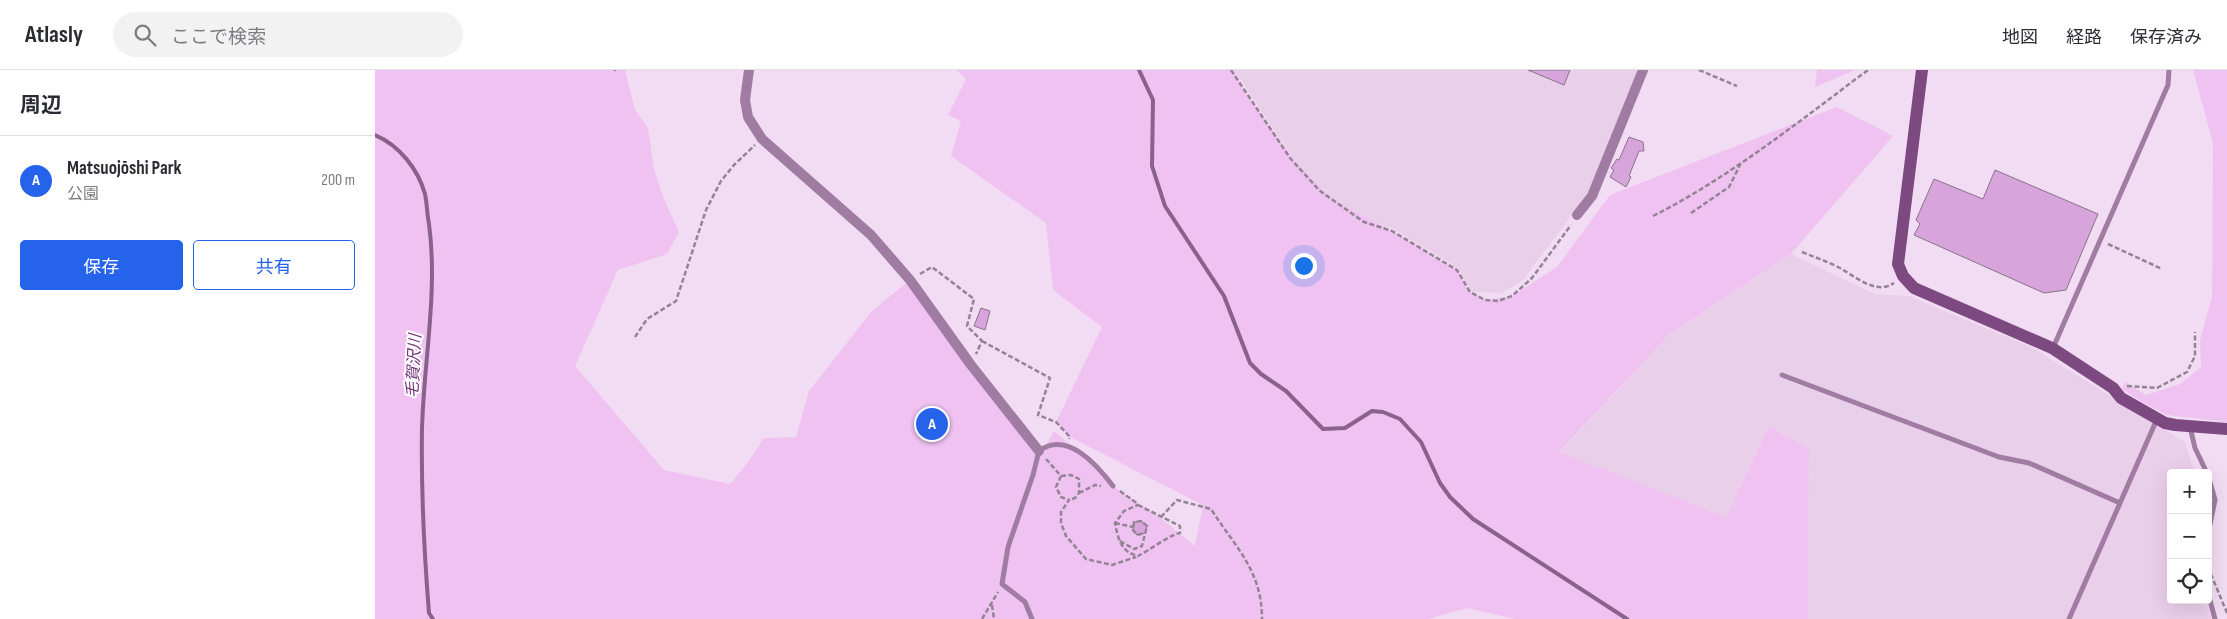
<!DOCTYPE html>
<html lang="ja">
<head>
<meta charset="utf-8">
<style>
  body { margin:0; font-family:"Sofia Sans Condensed","Noto Sans JP",sans-serif; background:#f2f2f3; color:#2b2b33 }
  .controls { position:absolute; right:15px; bottom:15px; display:grid; overflow:hidden; border-radius:5px; box-shadow:0 5px 20px #0002 }
  .controls button { width:45px; height:45px; display:grid; place-items:center; padding:0; border:0; border-bottom:1px solid #e1e1e2; background:#fff; color:#2b2b33; font:25px sans-serif }
  .you { position:absolute; left:928px; top:195px; width:18px; height:18px; margin:-12px; border:4px solid #fff; border-radius:50%; background:#1a73e8; box-shadow:0 0 0 8px #1a73e833 }
  .badge { display:grid; place-items:center; width:32px; height:32px; border-radius:50%; background:#2563eb; color:#fff; font-size:16px; font-weight:700 }
  .pin { position:absolute; translate:-50% -50%; border:2px solid #fff; box-shadow:0 1px 5px #0006 }
  .list { margin:0; padding:0; list-style:none }
  h2 { display:flex; justify-content:space-between; align-items:center; height:65px; margin:0; padding:0 20px; font-size:21px }
  h2 small { font-size:16px; font-weight:400; color:#7c7c81 }
  .list li { display:grid; grid-template-columns:32px 1fr auto; gap:15px; align-items:center; box-sizing:border-box; height:90px; padding:0 20px; border-top:1px solid #e1e1e2 }
  .list b { display:block; font-size:19px; white-space:nowrap }
  .list p { margin:0; font-size:16px; white-space:nowrap; color:#7c7c81 }
  .list em { font-size:16px; font-style:normal; color:#7c7c81 }
  .actions { display:flex; gap:10px; padding:15px 20px }
  .actions a { flex:1; padding:11px 0; border:1px solid #2563eb; border-radius:5px; text-align:center; font-size:18px; color:#2563eb }
  .actions .main { background:#2563eb; color:#fff }
  .icon { flex:none; width:28px; height:28px; fill:none; stroke:currentColor; stroke-width:2; stroke-linecap:round; stroke-linejoin:round }
  .map { position:relative; flex:none; width:1852px; height:549px; overflow:hidden }
  header { display:flex; align-items:center; gap:30px; box-sizing:border-box; height:70px; padding:0 25px; background:#fff; border-bottom:1px solid #e1e1e2 }
  header strong { font-size:24px }
  nav { display:flex; gap:28px; margin-inline-start:auto; font-size:18px }
  .search { width:350px; height:45px; background:#f2f2f3; display:flex; align-items:center; gap:12px; box-sizing:border-box; padding:0 18px; border-radius:28px; color:#7c7c81; font-size:19px }
  main { display:flex }
  aside { flex:1; background:#fff }
  .map>svg:first-child { display:block }
  .built { fill:#eacfeb }
  .green { fill:#efc2f1 }
  .lines { fill:none; stroke-linecap:round; stroke-linejoin:round }
  .stream { stroke:#88628a; stroke-width:4 }
  .building { fill:#d8a4dc; stroke:#877488 }
  .path { stroke:#938393; stroke-width:2.5; stroke-dasharray:5 2.5; stroke-linecap:butt }
  .lane { stroke:#a07ca2; stroke-width:5 }
  .street { stroke:#a07ca2; stroke-width:10 }
  .secondary { stroke:#7d4981; stroke-width:12 }
  .labels { text-anchor:middle; stroke-width:4; stroke-linejoin:round; paint-order:stroke }
  .water-label { font-size:16px; font-style:italic; fill:#713276; stroke:#fff }
</style>
</head>
<body>
<header>
<strong>Atlasly</strong>
<div class="search"><svg class="icon" aria-label="search" viewBox="0 0 24 24"><circle cx="10" cy="10" r="6"/><path d="M15 15l6 6"/></svg>ここで検索</div>
<nav><a>地図</a><a>経路</a><a>保存済み</a></nav>
</header>
<main>
<aside>
<h2>周辺<small></small></h2>
<ul class="list">
<li><span class="badge">A</span><div><b>Matsuojōshi Park</b><p>公園</p></div><em>200 m</em></li>
</ul>
<div class="actions"><a class="main">保存</a><a>共有</a></div>
</aside>
<div class="map">
<svg width="1852" height="549" viewBox="0 0 1852 549">
  <rect width="100%" height="100%" fill="#f2dcf3"/>
  <path class="built" d="M859 0H1263L1213 124 1147 211 1127 223 1097 222 1083 198 1017 158 1004 156 955 128 919 90Z
    M1416 184 1500 224 1534 226 1658 278 1810 372 1820 403H1796V530H1831L1836 549H1433L1434 378 1394 357 1351 447 1184 383 1295 264Z"/>
  <path class="green" d="M0 0H250L260 40 273 58 279 100 289 129 304 162 292 184 243 200 200 296 289 400 355 414 374 391 389 368 421 367 434 321 497 241 535 210 663 380 671 375 679 361 706 383 738 416 783 446 820 476 828 435 695 367 681 352 727 257 678 220 671 153 576 86 586 51 573 45 591 9 581 0H859L869 21 919 90 955 128 1013 159 1082 200 1095 222 1111 230 1137 226 1182 197 1235 125 1462 37 1518 66 1416 184 1295 264 1184 382 1351 447 1394 357 1434 378 1433 549H1140L1092 538 1053 549H0Z
    M1442 0H1480L1440 17Z
    M1818 0H1852V352L1792 345 1767 332 1747 319 1750 312 1771 325 1805 314 1826 297 1825 270 1837 227 1838 73Z"/>
  <g class="lines">
    <path class="stream" d="M764 0 778 30 777 96 790 136 849 226 875 293 886 304 911 321 948 359 970 358 997 341 1008 342 1025 349 1046 372 1065 413 1075 427 1098 449 1252 549
      M0 65C24 75 43 99 50 124 52 133 52 144 54 154 63 221 49 290 47 358 46 420 49 481 54 543L58 549"/>
  </g>
  <path class="building" d="M1153 0H1195L1189 15Z
    M1254 67 1268 72 1269 81H1264L1254 106 1256 107 1251 117 1235 107 1239 100 1236 98 1242 89 1244 90Z
    M1620 100 1723 144 1691 220 1669 223 1539 165 1545 154 1541 150 1559 109 1608 129Z
    M606 238 615 241 610 260 599 256Z
    M766 451 772 456 770 463 762 465 758 460 759 452Z"/>
  <g class="lines">
    <path class="path" d="M856 0 915 88 945 121 989 152 1017 161 1082 200 1095 222 1110 230 1123 231 1137 226 1157 208 1196 155
      M1324 0 1362 16
      M240 1V0
      M1316 143 1354 117 1366 93
      M1278 146C1355 107 1423 52 1493 0
      M1733 174 1787 199
      M1427 182C1439 187 1451 191 1463 197 1479 205 1500 226 1519 213
      M545 204 557 197 599 229 592 256 607 271 601 284
      M260 267 272 249 301 231 331 140 346 111 359 95 380 75
      M607 271 675 308 663 345 681 352 695 367 694 369
      M1752 316 1782 318 1812 302 1820 286V262
      M671 389 686 406
      M686 406 681 417 686 427 694 430 686 442V453L691 466 711 489 737 495 761 487
      M686 406 696 405 704 409V423L700 428 694 430
      M745 421 763 434
      M704 423 720 415 726 416
      M763 435 805 456V463C794 465 775 480 763 486 746 482 743 469 740 453L749 441Z
      M786 447 802 430 836 439C860 477 887 500 887 549
      M740 453 758 457
      M745 471 759 479 767 476 772 456 766 451 759 452 758 460 762 465 770 463
      M1833 497 1852 543
      M617 535 619 549
      M607 549 623 522"/>
    <path class="lane" d="M1678 278 1793 15 1794 0
      M1407 305 1624 387 1654 393 1745 433
      M1815 357 1820 378 1832 403
      M1833 405 1840 430 1833 464
      M1833 523 1840 549
      M657 549 650 532 627 514 633 477 658 405 664 381C692 360 722 395 738 416
      M1694 549 1782 349"/>
    <path class="street" d="M374 0 370 30 373 47 387 69 496 165 535 210 596 295 664 381
      M1202 145 1217 126 1268 0"/>
    <path class="secondary" d="M1547 0 1523 194 1528 206 1539 218 1677 278 1738 318 1746 328 1790 353 1800 355 1852 359"/>
  </g>
  <g class="labels">
    <g class="water-label">
      <text transform="translate(38 296) rotate(-87)" y="6">毛賀沢川</text>
    </g>
  </g>
</svg>
<div class="controls">
<button>+</button>
<button>−</button>
<button><svg class="icon" aria-label="locate" viewBox="0 0 24 24"><circle cx="12" cy="12" r="6"/><path d="M12 2v4M12 18v4M2 12h4M18 12h4"/></svg></button>
</div>
<div class="you"></div>
<div class="pin badge" style="left:557px;top:354px">A</div>
</div>
</main>
</body>
</html>
